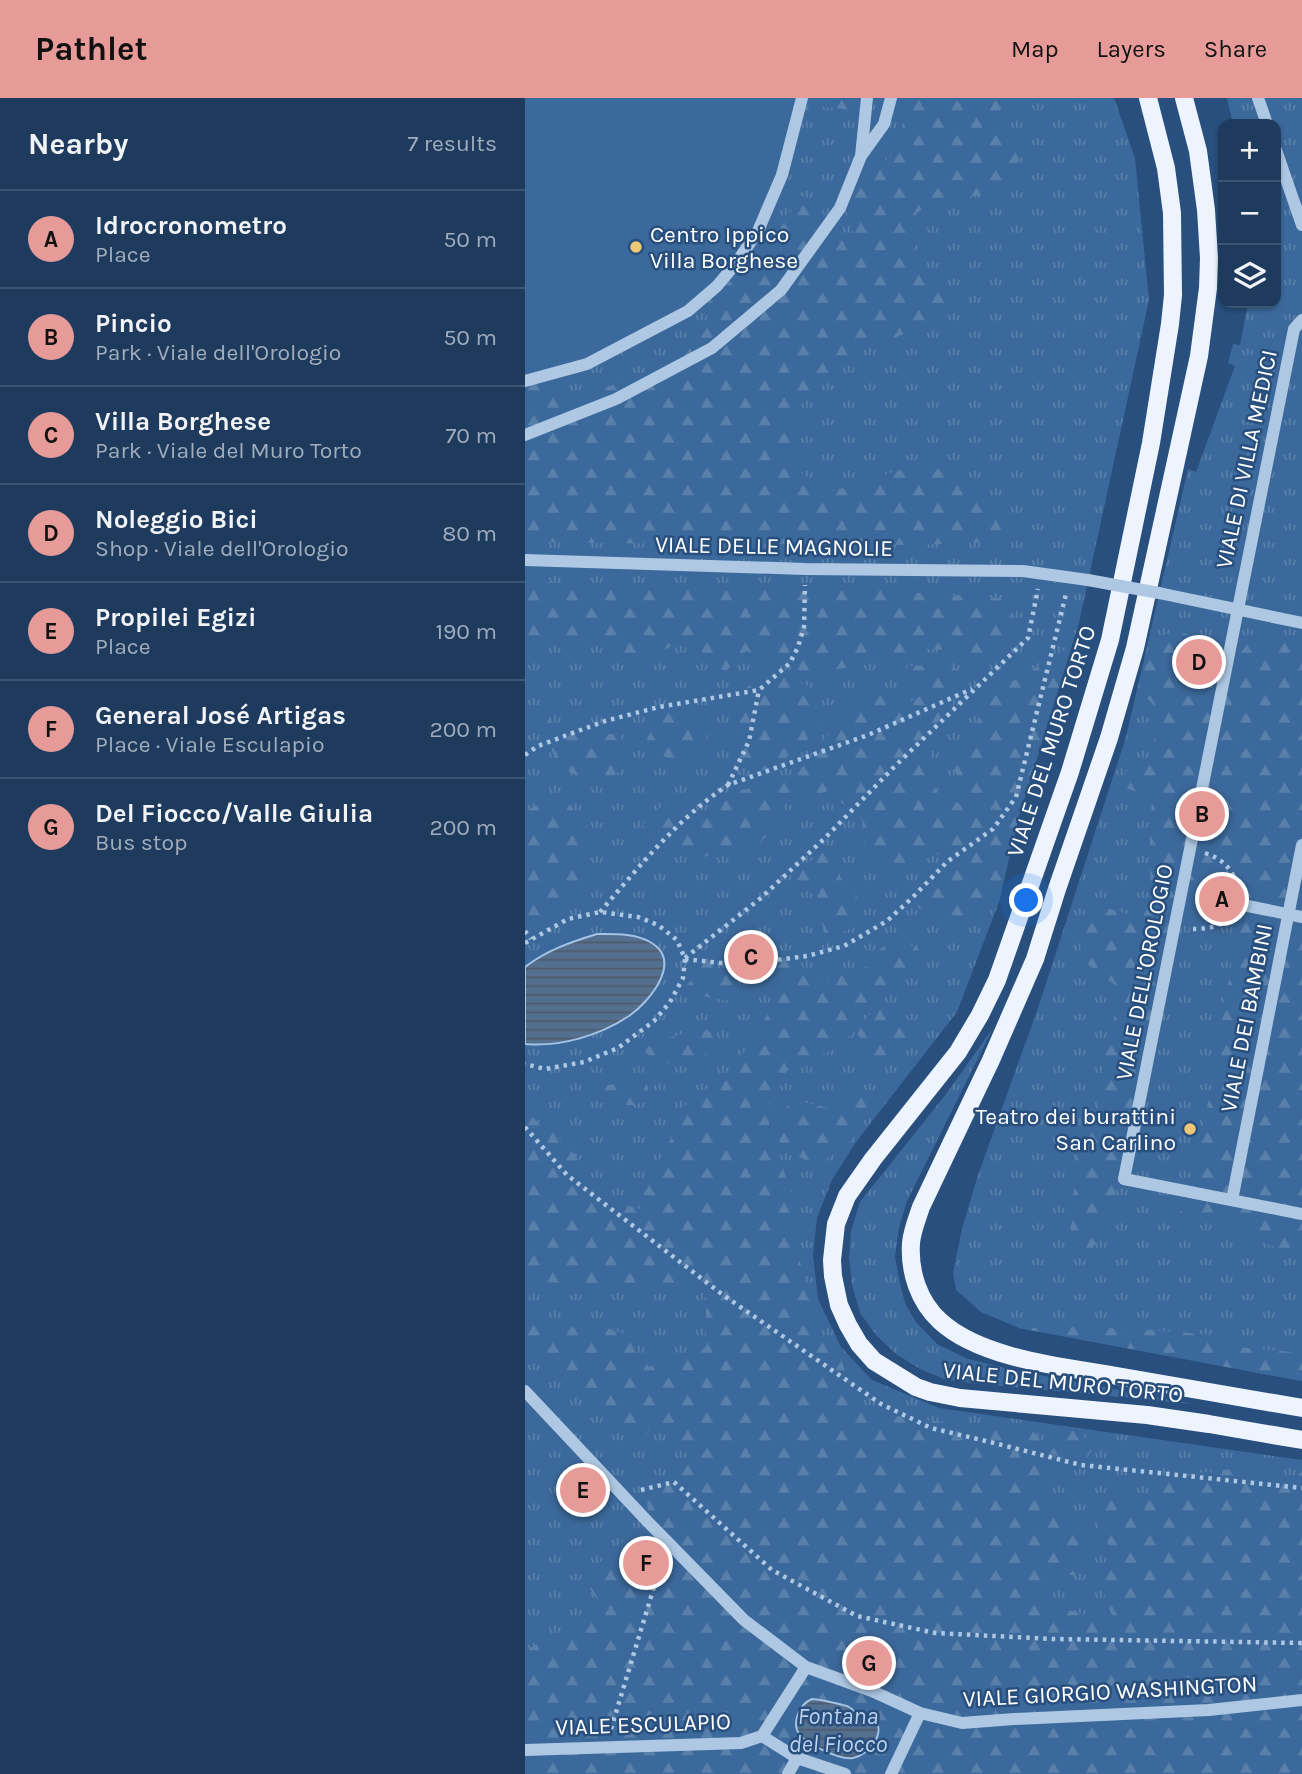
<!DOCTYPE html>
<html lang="en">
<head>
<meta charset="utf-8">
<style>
  body { margin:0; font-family:Karla,sans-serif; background:#2b4667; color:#f1f3f6 }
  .controls { position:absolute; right:21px; top:21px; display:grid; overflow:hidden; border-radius:14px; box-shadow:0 2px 5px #0004 }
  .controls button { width:63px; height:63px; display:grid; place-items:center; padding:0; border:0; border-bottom:2px solid #3c5573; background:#1e3b5e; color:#f1f3f6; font:35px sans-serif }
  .you { position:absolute; left:502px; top:803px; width:24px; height:24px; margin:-18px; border:5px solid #fff; border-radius:50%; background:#1a73e8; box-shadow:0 0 0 10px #1a73e833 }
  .badge { display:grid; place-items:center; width:46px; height:46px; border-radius:50%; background:#e69b98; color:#111; font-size:23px; font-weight:700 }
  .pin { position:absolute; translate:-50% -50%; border:4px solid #fff; box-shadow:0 2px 7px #0006 }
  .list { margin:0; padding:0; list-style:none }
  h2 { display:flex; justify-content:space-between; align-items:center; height:91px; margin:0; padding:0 28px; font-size:30px }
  h2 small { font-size:23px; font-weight:400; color:#a1adbc }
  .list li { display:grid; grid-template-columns:46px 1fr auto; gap:21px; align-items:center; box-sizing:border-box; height:98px; padding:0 28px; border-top:2px solid #3c5573 }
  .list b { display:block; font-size:26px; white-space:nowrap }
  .list p { margin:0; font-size:23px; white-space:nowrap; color:#a1adbc }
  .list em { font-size:23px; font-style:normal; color:#a1adbc }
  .icon { flex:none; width:38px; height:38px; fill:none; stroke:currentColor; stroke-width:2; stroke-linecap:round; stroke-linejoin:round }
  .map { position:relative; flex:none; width:777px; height:1676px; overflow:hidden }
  header { display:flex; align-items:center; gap:42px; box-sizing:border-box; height:98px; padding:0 35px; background:#e69b98; color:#111 }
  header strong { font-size:33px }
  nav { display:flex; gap:38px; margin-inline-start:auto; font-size:24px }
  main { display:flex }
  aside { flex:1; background:#1e3b5e }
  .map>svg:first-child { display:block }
  .grass { fill:url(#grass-tufts) }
  .forest { fill:url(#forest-firs); fill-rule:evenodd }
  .pitch { fill:#3c699b }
  .water { fill:url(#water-rules); stroke:#a3c3e5; stroke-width:2 }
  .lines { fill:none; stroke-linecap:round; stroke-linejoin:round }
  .path { stroke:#aec8e4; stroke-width:4.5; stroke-dasharray:3.5 5; stroke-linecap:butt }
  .minor { stroke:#aec8e4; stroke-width:12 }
  .major { stroke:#eef4fd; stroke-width:18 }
  .minor-bridge { stroke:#aec8e4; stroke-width:12 }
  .poi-dot { fill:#ecc775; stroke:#284f7d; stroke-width:2.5 }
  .labels { text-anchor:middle; stroke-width:5; stroke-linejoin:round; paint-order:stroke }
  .poi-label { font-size:23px; fill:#fff; stroke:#284f7d; text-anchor:start }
  .street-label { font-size:23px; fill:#fff; stroke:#284f7d }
  .water-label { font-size:24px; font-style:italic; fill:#b9d1ec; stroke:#284f7d }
</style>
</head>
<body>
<header>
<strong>Pathlet</strong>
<nav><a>Map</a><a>Layers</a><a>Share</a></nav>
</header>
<main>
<aside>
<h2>Nearby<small>7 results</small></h2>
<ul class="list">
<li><span class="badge">A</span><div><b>Idrocronometro</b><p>Place</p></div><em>50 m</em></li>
<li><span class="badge">B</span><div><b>Pincio</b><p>Park · Viale dell'Orologio</p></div><em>50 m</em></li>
<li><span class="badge">C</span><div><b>Villa Borghese</b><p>Park · Viale del Muro Torto</p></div><em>70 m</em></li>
<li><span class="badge">D</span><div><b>Noleggio Bici</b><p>Shop · Viale dell'Orologio</p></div><em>80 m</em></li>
<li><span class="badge">E</span><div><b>Propilei Egizi</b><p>Place</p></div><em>190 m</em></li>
<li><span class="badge">F</span><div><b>General José Artigas</b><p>Place · Viale Esculapio</p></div><em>200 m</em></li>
<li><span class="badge">G</span><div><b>Del Fiocco/Valle Giulia</b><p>Bus stop</p></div><em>200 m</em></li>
</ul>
</aside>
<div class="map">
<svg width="777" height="1676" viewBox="0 0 777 1676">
  <defs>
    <pattern id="grass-tufts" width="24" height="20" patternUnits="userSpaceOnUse" patternTransform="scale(1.75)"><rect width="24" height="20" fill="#3c699b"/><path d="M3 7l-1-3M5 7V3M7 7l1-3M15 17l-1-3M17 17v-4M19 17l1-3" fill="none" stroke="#5980aa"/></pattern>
    <pattern id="forest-firs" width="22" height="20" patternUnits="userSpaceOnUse" patternTransform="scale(1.75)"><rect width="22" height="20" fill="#3c699b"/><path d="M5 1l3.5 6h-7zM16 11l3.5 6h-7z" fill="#5980aa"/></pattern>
    <pattern id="water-rules" width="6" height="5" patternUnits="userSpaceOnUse" patternTransform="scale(1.75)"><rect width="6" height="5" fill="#547091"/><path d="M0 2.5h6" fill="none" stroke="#4f5a68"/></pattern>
  </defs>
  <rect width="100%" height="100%" fill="#284f7d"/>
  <path class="grass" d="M0 0H589L610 60 624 202 554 525 493 721 474 804 432 914 331 1044 307 1082 292 1120 288 1157 293 1201 316 1249 347 1282 414 1310 777 1362V1676H0Z
    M702 0H777V1283L494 1230 456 1214 431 1192 428 1175 437 1131 453 1077 512 913 601 639 663 371 671 374 710 268 703 265 708 246 715 247 723 205H751V26H708Z
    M468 930 381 1105 373 1135 370 1160 375 1185 380 1205 390 1223 412 1246 443 1261 488 1272 668 1306 446 1285 419 1281 395 1271 371 1256 351 1237 335 1215 327 1187 324 1160 326 1133 335 1104 421 996Z"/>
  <path class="forest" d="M183 0H336V13L291 8 260 24 204 160 263 162 248 136 278 98 291 103 313 142 331 141 319 112 311 99 374 52 381 0H478L475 14 495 61 470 96 420 100 391 115 388 161 423 206 381 235 337 253 266 315 270 372 309 393 394 366 435 377 477 428 468 444 388 447 52 445 0 443V224ZM174 195 183 221 162 255 126 279 101 283 78 290 67 315 42 311 18 287 52 250Z
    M0 483 95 488 304 489 486 501 487 541 464 556 392 550 353 564 285 576 221 553 201 573 177 564V544L151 546 111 565 95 559 85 545 0 541Z
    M654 533C663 536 673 541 681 549 687 555 690 562 697 568 717 563 711 559 722 547 734 535 762 540 777 543V1157C759 1154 742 1144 724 1141L708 1119 700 1115 690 1114 661 1116 652 1111 651 1103 672 1081V1061L689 975 710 843 719 820V816C713 802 705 775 685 785 680 787 678 794 673 797 667 802 659 803 651 805L596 1074 592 1092 567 1152 552 1147 545 1130 547 1125 545 1111 549 1092 550 1061 558 1039 573 1019 572 999 585 935 595 896 591 887 574 877 564 867 556 853 555 844 559 827 575 811C591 809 597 817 609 817L616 809 622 806 627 797 624 763 627 699 603 691 598 683C603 666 606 667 622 664L627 655 633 615 629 607 618 597 614 589 622 552 634 538Z
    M547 547 493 721 474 804 441 826 409 820 389 807 414 783 429 763 413 756 370 772 340 749 337 722 303 693 261 705 248 730 232 749 195 752 173 762 135 753 117 727 138 707 181 722 195 697 244 686 275 672 332 600 357 594 388 603 401 594 383 585 382 568 427 567 443 583 404 635 411 694 462 719 489 721 448 701 427 669 467 596Z
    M241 574 283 588 294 604 291 635 266 654 255 668 225 674 206 653 215 635 213 597Z
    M158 611 182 634 179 655 158 665 129 655 122 641 134 616Z
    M20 620 34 628 68 638 96 635 97 671 86 680 60 681 39 671 30 660 23 642 12 630Z
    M32 698 62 722 58 790 41 813 0 832V713Z
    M307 747 317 756 315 779 337 805 334 825 301 845 292 799 275 786 270 778 288 761Z
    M197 839 191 872 206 878 215 888 210 904 166 896 161 888C166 882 172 877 176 870 184 858 181 844 197 839Z
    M371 839 394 851 389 875 344 906 321 943 282 966 262 973 245 997 244 1030 266 1094 270 1145 294 1234 314 1255 327 1293 347 1315 439 1327 504 1328 520 1348 522 1338 535 1330 556 1335 567 1352 559 1364 527 1356 528 1359 521 1404 548 1427 561 1443 553 1477H522L507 1492C532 1509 556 1520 588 1520L578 1494 581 1473 598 1457 583 1446 573 1425 587 1400 616 1401 648 1378 730 1368 738 1386 767 1384 777 1373V1676H0V1584L5 1550 37 1533 44 1535 73 1503 58 1480 98 1443 124 1425 122 1404 135 1384 171 1350 127 1329 119 1340 0 1252V1094L4 1091 0 1086V1015L29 1035 55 1062 64 1097 118 1112 119 1091 151 1031 150 1019 164 1002 185 989 207 973 253 900 242 863 257 854 274 862 281 875 296 883 354 865 355 851ZM7 1183 148 1192 181 1183V1249L124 1269 99 1236 65 1224 35 1233 1 1212Z
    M372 910 386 925 381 955 353 972 336 965 338 945 332 935 348 911Z
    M178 930 192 938 187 951 164 970 131 963 118 952 133 943Z
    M100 983 122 986 124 996C112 1014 92 1006 74 1001L73 990Z
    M331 990 343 1008 322 1048 291 1067 260 1052 249 1034 263 1007 282 1005 308 1011Z
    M555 1229 629 1232 711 1239 713 1249 777 1255V1283L494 1230Z"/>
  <path class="pitch" d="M0 0H277L233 133 163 213 62 266 0 283Z"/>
  <path class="water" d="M675 801a18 18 0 1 1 36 0a18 18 0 1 1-36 0Z
    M72 836C90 836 110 835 125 844 159 863 124 904 104 918 74 938 35 949 0 946V869C22 852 46 844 72 836Z
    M287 1601C292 1601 321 1607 324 1609 331 1613 325 1612 333 1615 338 1617 344 1615 348 1619 363 1634 344 1657 328 1660 314 1662 277 1645 272 1632 270 1626 271 1621 273 1616 276 1608 280 1604 287 1601Z"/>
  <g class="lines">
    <path class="path" d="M0 657 13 648 80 623 134 609 234 592 265 565 273 549 279 529 280 487
      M203 687 224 643 234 592
      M680 755C700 762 706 771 714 789
      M75 814C114 769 153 720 203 687L343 637 447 591
      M668 831C679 831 697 829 705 819
      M0 833 6 841
      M0 845 43 821 75 814 113 819 133 827 152 842 160 861 158 880 145 904 129 923 93 950 59 964 20 971 0 966
      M160 860 236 800 300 740 371 667 503 540 513 491
      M160 861 195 865H229L282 858 319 848 362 823 387 800 423 763 468 731 491 699 541 496
      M0 1029 42 1077 198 1197 356 1306 406 1330 465 1344 556 1367 777 1390
      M116 1392 149 1384 247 1472 332 1518 410 1535 529 1541 777 1545
      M86 1631 132 1479 141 1467"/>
    <path class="minor" d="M733 0 742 26
      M751 52 777 127
      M336 58 342 0
      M777 222 769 231 599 1081 777 1116
      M0 283 62 266 163 213 192 188 212 164 233 133 257 77 277 0
      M0 337 91 301 187 250 256 192 315 110 336 58 359 26 366 0
      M0 462 280 471 498 473 563 482
      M634 495 777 525
      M713 806 777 819
      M707 1102 777 747
      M0 1293 124 1425 219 1522 281 1569 347 1593 395 1615 437 1625 489 1621 684 1612 777 1602
      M281 1569 237 1638 272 1660 320 1676
      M0 1652 216 1645 237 1638
      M263 1676 272 1660
      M366 1676 395 1615"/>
    <path class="major" d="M623 0 641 70 647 115 648 197 645 226 626 345 585 542 545 674 472 882 455 917 433 954 348 1061 322 1098 311 1126 307 1162 308 1178 314 1207 323 1227 334 1246 349 1263 391 1289 405 1294 435 1300 622 1317 684 1326 777 1342
      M659 0 673 53 681 112 684 160 683 190 674 258 610 550 584 640 532 791 510 861 466 962 396 1109C392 1121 387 1133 386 1145 384 1174 394 1204 415 1223 456 1261 540 1269 592 1278 654 1289 715 1299 777 1310"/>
    <path class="minor-bridge" d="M563 482 634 495"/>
  </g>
  <g class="poi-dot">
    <circle cx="111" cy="149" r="7"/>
    <circle cx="665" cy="1031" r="7"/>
  </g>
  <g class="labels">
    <g class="poi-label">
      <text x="125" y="144">Centro Ippico<tspan x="125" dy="26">Villa Borghese</tspan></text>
      <text x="651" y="1026" text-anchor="end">Teatro dei burattini<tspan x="651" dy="26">San Carlino</tspan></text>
    </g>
    <g class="street-label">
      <text transform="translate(721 361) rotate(-78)" y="8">VIALE DI VILLA MEDICI</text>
      <text transform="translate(249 448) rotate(1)" y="8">VIALE DELLE MAGNOLIE</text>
      <text transform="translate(526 643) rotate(-72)" y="8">VIALE DEL MURO TORTO</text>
      <text transform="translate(619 874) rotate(-79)" y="8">VIALE DELL'OROLOGIO</text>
      <text transform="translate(721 920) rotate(-79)" y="8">VIALE DEI BAMBINI</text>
      <text transform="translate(538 1284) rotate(6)" y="8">VIALE DEL MURO TORTO</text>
      <text transform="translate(585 1593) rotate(-3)" y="8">VIALE GIORGIO WASHINGTON</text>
      <text transform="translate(118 1626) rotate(-2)" y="8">VIALE ESCULAPIO</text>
    </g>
    <g class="water-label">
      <text x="313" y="1626">Fontana<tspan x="313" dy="28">del Fiocco</tspan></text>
    </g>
  </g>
</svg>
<div class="controls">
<button>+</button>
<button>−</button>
<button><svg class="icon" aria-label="layers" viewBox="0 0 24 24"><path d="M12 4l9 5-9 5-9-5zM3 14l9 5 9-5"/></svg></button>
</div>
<div class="you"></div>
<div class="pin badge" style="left:697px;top:801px">A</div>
<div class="pin badge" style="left:677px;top:716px">B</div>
<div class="pin badge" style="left:226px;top:859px">C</div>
<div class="pin badge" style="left:674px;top:564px">D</div>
<div class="pin badge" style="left:58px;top:1392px">E</div>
<div class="pin badge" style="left:121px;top:1465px">F</div>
<div class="pin badge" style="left:344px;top:1565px">G</div>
</div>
</main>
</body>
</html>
